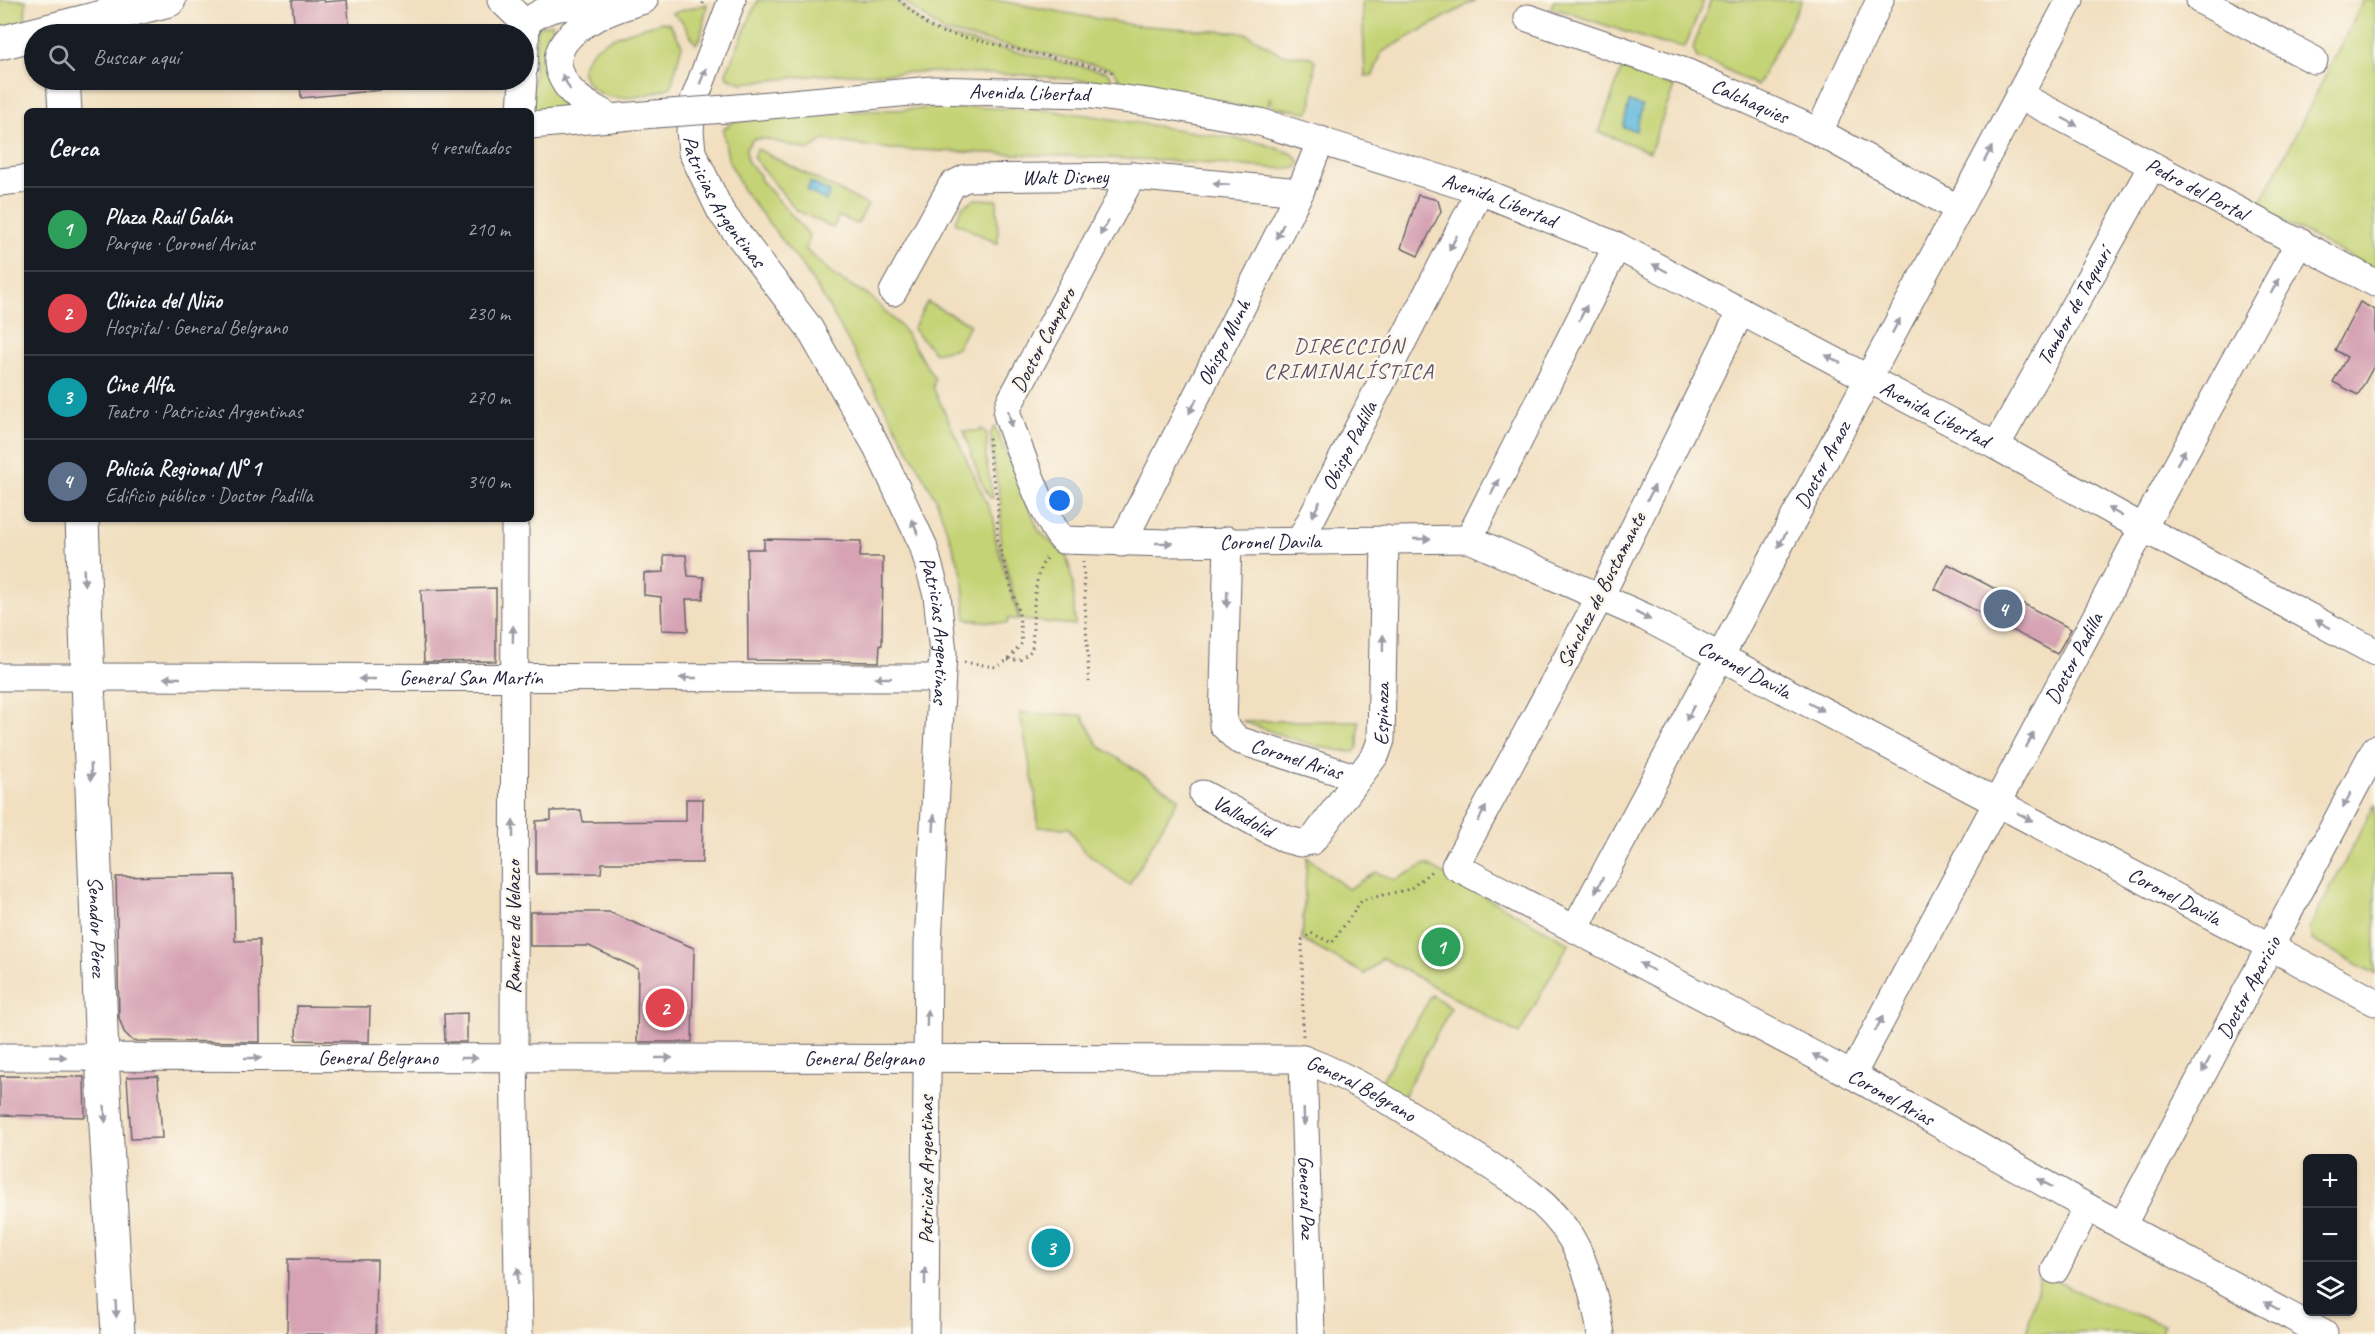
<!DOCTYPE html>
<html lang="es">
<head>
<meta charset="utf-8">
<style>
  body { margin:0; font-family:Caveat,sans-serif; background:#242831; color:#f1f3f6 }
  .controls { position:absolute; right:18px; bottom:18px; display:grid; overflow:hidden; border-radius:9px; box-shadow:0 2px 4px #0004 }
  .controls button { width:54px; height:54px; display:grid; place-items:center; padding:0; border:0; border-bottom:2px solid #363941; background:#171b24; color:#f1f3f6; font:30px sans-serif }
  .you { position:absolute; left:1060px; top:501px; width:21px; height:21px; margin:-15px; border:4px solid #fff; border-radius:50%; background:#1a73e8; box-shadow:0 0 0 9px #1a73e833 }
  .badge { display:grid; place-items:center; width:39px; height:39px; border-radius:50%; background:#d690ce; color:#fff; font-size:20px; font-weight:700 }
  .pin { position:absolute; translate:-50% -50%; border:3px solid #fff; box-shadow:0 2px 6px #0006 }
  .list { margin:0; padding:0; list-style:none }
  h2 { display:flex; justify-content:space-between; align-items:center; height:78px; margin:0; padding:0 24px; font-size:26px }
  h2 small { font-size:20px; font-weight:400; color:#9ea1a6 }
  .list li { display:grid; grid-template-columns:39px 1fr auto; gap:18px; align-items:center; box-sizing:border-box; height:84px; padding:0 24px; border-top:2px solid #363941 }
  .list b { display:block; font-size:22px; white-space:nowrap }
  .list p { margin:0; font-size:20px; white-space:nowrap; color:#9ea1a6 }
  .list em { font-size:20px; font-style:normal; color:#9ea1a6 }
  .icon { flex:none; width:33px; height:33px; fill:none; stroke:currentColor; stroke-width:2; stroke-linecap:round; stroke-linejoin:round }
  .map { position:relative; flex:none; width:2375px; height:1334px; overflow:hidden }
  .search { position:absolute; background:#171b24; box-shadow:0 2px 4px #0004; left:24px; top:24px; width:510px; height:66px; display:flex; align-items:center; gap:15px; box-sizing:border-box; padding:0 21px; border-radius:33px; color:#9ea1a6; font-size:22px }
  .panel { position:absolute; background:#171b24; box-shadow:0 2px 4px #0004; left:24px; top:108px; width:510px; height:414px; border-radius:9px }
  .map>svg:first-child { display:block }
  .green { fill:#c4d375; stroke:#737a58; stroke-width:1.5 }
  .water { fill:#5db8db; stroke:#406d8b; stroke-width:1.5 }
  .building { fill:#d6a2b4 }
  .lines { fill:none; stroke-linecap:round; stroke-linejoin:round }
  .minor-casing { stroke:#6a646a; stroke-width:29 }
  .major-casing { stroke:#6a646a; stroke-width:35 }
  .path { stroke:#6a646a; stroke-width:3; stroke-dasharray:1.5 4.5; stroke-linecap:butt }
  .minor { stroke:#fff; stroke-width:27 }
  .major { stroke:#fff; stroke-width:33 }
  .minor-bridge-casing { stroke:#6a646a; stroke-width:29; stroke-linecap:butt }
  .minor-bridge { stroke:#fff; stroke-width:27 }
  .oneway { fill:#9c9ca7 }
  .labels { text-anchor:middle; stroke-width:5; stroke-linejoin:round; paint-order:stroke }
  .street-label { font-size:21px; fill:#22223b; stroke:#fbf7ec }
  .neighbourhood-label { font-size:22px; letter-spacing:1.5px; fill:#614f65; stroke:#fbf7ec }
</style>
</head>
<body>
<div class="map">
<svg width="2375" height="1334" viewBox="0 0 2375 1334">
  <rect width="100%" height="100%" fill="#fbf7ec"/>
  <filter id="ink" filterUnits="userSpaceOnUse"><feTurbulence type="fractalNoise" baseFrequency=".0167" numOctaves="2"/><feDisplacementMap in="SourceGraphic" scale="12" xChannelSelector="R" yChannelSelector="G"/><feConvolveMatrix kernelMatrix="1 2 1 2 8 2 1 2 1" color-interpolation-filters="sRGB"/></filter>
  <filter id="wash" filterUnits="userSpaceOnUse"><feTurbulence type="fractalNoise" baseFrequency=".008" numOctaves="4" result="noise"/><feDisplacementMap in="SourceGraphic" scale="24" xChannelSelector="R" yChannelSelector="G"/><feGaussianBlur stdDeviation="1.35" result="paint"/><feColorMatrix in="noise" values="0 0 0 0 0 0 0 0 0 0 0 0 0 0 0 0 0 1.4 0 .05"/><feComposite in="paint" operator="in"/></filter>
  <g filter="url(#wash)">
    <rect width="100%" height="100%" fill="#f1dfc0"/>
    <path class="green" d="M0 0H26L25 23 0 32Z
      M758 0H895L928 28 941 35 1107 72 1116 83 1023 75 926 72 819 75 742 83 727 77 726 73Z
      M902 0H995L1132 25 1246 33 1281 54 1311 57 1315 62 1311 109 1308 112 1273 107 1270 98 1266 111 1124 85 1112 69 943 31Z
      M1362 0H1476L1382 52 1373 75 1365 76Z
      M1554 0H1704L1685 47 1659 43 1551 7Z
      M1711 0H1802L1757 86 1720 66 1697 58 1693 48Z
      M2364 0H2375V270L2258 208Z
      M707 4 701 36 696 44 682 21 672 13Z
      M662 22 670 24 682 45 671 87C643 98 592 110 582 70 589 38 635 30 662 22Z
      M552 23C556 36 548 48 547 61 546 80 557 93 566 108L531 113 537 27Z
      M1622 68 1674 87 1650 152 1599 132Z
      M969 107 1046 110 1087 115 1261 143 1293 154 1300 162 1297 168 1287 169 1156 160 891 149 823 140 809 150 766 139H753L746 148 747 161 760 175V179L809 235 806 250 836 277 870 296 903 329 935 379 933 387 994 519 995 538 1019 619H1008L1007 624 966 619 962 573 936 499 829 307 804 268 743 190 728 159 723 130 734 121 841 112Z
      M757 149 868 205 857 224 839 216 833 228 796 210 753 157Z
      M975 199 997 200 998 244 955 222 963 206Z
      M927 302 970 324 957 348 935 353 913 329Z
      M995 427 1039 531 1067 557 1073 583 1075 625 1023 620 1020 617 1000 545 1001 504 992 455 991 432Z
      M982 429 987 434 986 459 993 498H990L980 480 964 431H978Z
      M1020 713 1082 715 1099 746 1179 798 1129 885 1082 849 1069 828 1038 827 1035 793Z
      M1242 721H1359L1358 747 1354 752C1315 749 1278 734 1242 721Z
      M2375 804V974L2312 940 2309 929Z
      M1307 857 1348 889 1376 872 1395 880 1426 864 1569 943 1519 1034 1383 958 1365 974 1302 940Z
      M1432 995 1451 1008 1401 1100 1378 1087Z
      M2041 1273 2099 1302 2164 1324 2160 1334H2026Z"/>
    <path class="water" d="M1629 102 1642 106 1636 131 1623 127Z
      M810 182 830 192 826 201 807 191Z"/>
    <g id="blocks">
      <path class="building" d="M292 0H324V2L347 0 350 34H295Z
        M300 80H381V90L301 98Z
        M1418 195 1438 200 1441 211 1418 256 1401 248Z
        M2360 302 2375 310V364L2358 395 2333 382 2347 357 2335 350Z
        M764 539 861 541 860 557H883L882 645H880L879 662 748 660 747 549H764Z
        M664 555H686L688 576 704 577 703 599H686L688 631 662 630 661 597 644 595V573L664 572Z
        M1948 564 2071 629 2057 654 1935 589Z
        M496 588V661L424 662 421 590Z
        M686 799H703L702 863H602L601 873 536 874V821L551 820V811L581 810 583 822 686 821Z
        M234 875 235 941 259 940 260 1042 133 1041 124 1032 119 1018 116 877Z
        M530 912H609L694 948 692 1042H637L638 969 589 946H530Z
        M297 1006 370 1007 369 1042 296 1040Z
        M467 1013V1042H445L444 1014Z
        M0 1076 84 1077 85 1117 0 1115Z
        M158 1076 162 1138 131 1139 127 1077Z
        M288 1259 377 1260 376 1334H287Z"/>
    </g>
  </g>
  <g filter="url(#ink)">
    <use href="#blocks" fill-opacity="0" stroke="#6a646a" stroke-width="1.5"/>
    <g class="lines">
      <g class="minor-casing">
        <g id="minor">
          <path d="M501 0 526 24"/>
          <path id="s1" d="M732 0 693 103 690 130 692 152 721 212 808 326 877 447 923 545 937 595 943 653 928 944 925 1334"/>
          <path d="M2200 0 2314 60"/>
          <path id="s2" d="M1528 18 1688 73 1819 132 1959 209"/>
          <path d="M526 24C549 0 581 6 612 8"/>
          <path d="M524 68 526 24"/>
          <path id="s3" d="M2019 95 2375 283"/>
          <path id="s4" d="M726 109 932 90 1085 94 1154 103 1260 122 1480 191 1617 246 1996 446 2143 528 2375 652"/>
          <path d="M521 111 523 80"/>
          <path d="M611 118C599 110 582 103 572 92 526 39 605 11 644 0"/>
          <path d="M531 125 655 114"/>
          <path d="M1819 132 1880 0"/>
          <path id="s5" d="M1132 176 1009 404 1007 414C1015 439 1047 526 1063 540L1168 543 1469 539 1645 617 2375 1002"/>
          <path d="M0 182 27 179"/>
          <path id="s6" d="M893 292 952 185 966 178 1132 176 1300 192"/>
          <path id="s7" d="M1741 311 1601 595 1455 866 1852 1075 2087 1207 2324 1334"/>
          <path id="s8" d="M1996 446 2152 166"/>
          <path d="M515 519 514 1058 519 1334"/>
          <path id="s9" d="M1301 539 1480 191"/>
          <path d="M1469 539 1617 246"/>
          <path id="s10" d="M1228 540 1223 725 1238 740 1358 778"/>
          <path id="s11" d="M1122 543 1300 192 1321 140"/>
          <path id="s12" d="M0 677 941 678"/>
          <path id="s13" d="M1203 794 1285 839 1300 843 1312 841 1376 754 1381 740 1385 539"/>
          <path id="s14" d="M1575 929 2070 0"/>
          <path id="s15" d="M0 1057 1303 1059C1359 1080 1409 1113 1459 1146 1499 1172 1546 1196 1571 1238 1588 1267 1596 1302 1601 1334"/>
          <path id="s16" d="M1303 1059 1311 1334"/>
          <path id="s17" d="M1852 1075 2143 528 2300 241"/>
          <path id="s18" d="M2122 1226 2375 749"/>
          <path d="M2055 1270 2087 1207"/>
        </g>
      </g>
      <g class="major-casing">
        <g id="major">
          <path d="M0 43 169 0"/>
          <path d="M63 80 65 111"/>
          <path id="s19" d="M82 519 102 1057 118 1334"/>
        </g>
      </g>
      <path class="path" d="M899 0 930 27 941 32 1111 71 1113 75
        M703 4 704 0
        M1083 561 1089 682
        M1008 660H1020L1032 650C1034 625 1031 574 1048 556
        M964 662 996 667 1008 660 1022 643 1019 614 997 538 998 503 990 462 989 435
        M1303 1036 1302 940 1311 933 1332 943 1362 900 1410 889 1434 869"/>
      <use href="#minor" class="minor"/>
      <use href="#major" class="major"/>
      <g class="minor-bridge-casing">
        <path id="minor-bridge" d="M655 114 726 109"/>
      </g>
      <use href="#minor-bridge" class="minor-bridge"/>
    </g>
    <defs><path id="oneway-solid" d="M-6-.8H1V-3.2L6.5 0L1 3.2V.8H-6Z" transform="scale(1.5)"/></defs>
    <g class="oneway">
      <use href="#oneway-solid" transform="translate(703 76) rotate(-68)"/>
      <use href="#oneway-solid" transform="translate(566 82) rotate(-118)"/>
      <use href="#oneway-solid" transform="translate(2070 122) rotate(28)"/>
      <use href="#oneway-solid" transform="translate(1988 154) rotate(-62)"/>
      <use href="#oneway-solid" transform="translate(1221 184) rotate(-175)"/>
      <use href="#oneway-solid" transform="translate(1104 228) rotate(118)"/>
      <use href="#oneway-solid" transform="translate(1280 231) rotate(116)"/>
      <use href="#oneway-solid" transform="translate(1453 243) rotate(117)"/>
      <use href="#oneway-solid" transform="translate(1660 268) rotate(-152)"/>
      <use href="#oneway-solid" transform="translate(2275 286) rotate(-61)"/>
      <use href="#oneway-solid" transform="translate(1583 313) rotate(-63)"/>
      <use href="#oneway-solid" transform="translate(1896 326) rotate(-62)"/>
      <use href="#oneway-solid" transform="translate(1833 359) rotate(-152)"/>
      <use href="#oneway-solid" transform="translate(1193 406) rotate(117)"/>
      <use href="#oneway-solid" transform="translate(1010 419) rotate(78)"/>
      <use href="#oneway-solid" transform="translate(2181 457) rotate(-61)"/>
      <use href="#oneway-solid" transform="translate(1495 487) rotate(-63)"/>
      <use href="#oneway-solid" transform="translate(1651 493) rotate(-64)"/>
      <use href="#oneway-solid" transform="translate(1316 509) rotate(117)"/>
      <use href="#oneway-solid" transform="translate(2115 512) rotate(-151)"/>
      <use href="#oneway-solid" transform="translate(915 527) rotate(-112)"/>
      <use href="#oneway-solid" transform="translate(1422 539)"/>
      <use href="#oneway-solid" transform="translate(1782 540) rotate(118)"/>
      <use href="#oneway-solid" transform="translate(1164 543)"/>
      <use href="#oneway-solid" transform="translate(84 577) rotate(88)"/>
      <use href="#oneway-solid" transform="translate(1227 599) rotate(92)"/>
      <use href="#oneway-solid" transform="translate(1643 616) rotate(27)"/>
      <use href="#oneway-solid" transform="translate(2323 624) rotate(-152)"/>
      <use href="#oneway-solid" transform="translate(513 634) rotate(-89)"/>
      <use href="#oneway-solid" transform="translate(1383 643) rotate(-89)"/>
      <use href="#oneway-solid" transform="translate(172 678) rotate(-180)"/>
      <use href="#oneway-solid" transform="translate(688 678) rotate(180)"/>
      <use href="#oneway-solid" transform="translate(883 678) rotate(180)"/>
      <use href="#oneway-solid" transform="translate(367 679) rotate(-180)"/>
      <use href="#oneway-solid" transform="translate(1816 707) rotate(28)"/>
      <use href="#oneway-solid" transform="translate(1690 713) rotate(118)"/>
      <use href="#oneway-solid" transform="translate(2030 740) rotate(-62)"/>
      <use href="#oneway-solid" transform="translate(91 772) rotate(88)"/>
      <use href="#oneway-solid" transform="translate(2347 800) rotate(118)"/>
      <use href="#oneway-solid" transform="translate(1482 814) rotate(-61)"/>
      <use href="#oneway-solid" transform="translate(2025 817) rotate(28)"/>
      <use href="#oneway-solid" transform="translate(934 823) rotate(-87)"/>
      <use href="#oneway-solid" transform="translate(513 829) rotate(-90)"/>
      <use href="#oneway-solid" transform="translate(1599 885) rotate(118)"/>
      <use href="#oneway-solid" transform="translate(1647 967) rotate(-152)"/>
      <use href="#oneway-solid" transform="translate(927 1018) rotate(-89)"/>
      <use href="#oneway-solid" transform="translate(1879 1024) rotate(-62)"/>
      <use href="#oneway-solid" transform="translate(58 1057)"/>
      <use href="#oneway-solid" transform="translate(253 1058)"/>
      <use href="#oneway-solid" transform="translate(469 1058)"/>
      <use href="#oneway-solid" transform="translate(664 1058)"/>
      <use href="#oneway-solid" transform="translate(1820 1058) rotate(-152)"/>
      <use href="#oneway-solid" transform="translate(2206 1065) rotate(118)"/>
      <use href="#oneway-solid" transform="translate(105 1114) rotate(87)"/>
      <use href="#oneway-solid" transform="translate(1304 1117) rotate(88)"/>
      <use href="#oneway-solid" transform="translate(2045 1183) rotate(-151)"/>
      <use href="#oneway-solid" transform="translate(518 1276) rotate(-91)"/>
      <use href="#oneway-solid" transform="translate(925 1276) rotate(-90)"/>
      <use href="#oneway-solid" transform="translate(2272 1306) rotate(-152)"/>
      <use href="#oneway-solid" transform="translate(116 1309) rotate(87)"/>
    </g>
  </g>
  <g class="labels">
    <g class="street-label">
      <text dy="7" stroke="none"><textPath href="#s4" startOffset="304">Avenida Libertad</textPath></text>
      <text dy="7" stroke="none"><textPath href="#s2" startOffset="237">Calchaquies</textPath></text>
      <text dy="7" stroke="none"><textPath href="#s6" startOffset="237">Walt Disney</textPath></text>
      <text dy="7" stroke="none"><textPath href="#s3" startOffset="201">Pedro del Portal</textPath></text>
      <text dy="7" stroke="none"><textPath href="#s1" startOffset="218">Patricias Argentinas</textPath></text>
      <text dy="7" stroke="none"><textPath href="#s4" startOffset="789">Avenida Libertad</textPath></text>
      <text dy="7" stroke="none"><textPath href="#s8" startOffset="160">Tambor de Taquarí</textPath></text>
      <text transform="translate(1043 340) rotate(-62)" y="7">Doctor Campero</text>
      <text dy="7" stroke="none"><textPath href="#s11" startOffset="225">Obispo Munh</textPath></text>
      <text dy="7" stroke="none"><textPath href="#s4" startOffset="1275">Avenida Libertad</textPath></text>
      <text dy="7" stroke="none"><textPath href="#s9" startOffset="105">Obispo Padilla</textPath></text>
      <text dy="7" stroke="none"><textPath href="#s14" startOffset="526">Doctor Araoz</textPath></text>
      <text dy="7" stroke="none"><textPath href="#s5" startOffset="615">Coronel Davila</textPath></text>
      <text transform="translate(1601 590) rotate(-63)" y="7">Sánchez de Bustamante</text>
      <text dy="7" stroke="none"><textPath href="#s1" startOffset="704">Patricias Argentinas</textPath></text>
      <text dy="7" stroke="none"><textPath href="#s17" startOffset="472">Doctor Padilla</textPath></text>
      <text dy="7" stroke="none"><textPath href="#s5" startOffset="1119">Coronel Davila</textPath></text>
      <text dy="7" stroke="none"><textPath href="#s12" startOffset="471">General San Martín</textPath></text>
      <text dy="7" stroke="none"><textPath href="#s13" startOffset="270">Espinoza</textPath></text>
      <text dy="7" stroke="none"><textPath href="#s10" startOffset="268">Coronel Arias</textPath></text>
      <text dy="7" stroke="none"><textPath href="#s13" startOffset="46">Valladolid</textPath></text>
      <text dy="7" stroke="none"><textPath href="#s5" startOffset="1605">Coronel Davila</textPath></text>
      <text dy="7" stroke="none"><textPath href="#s19" startOffset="408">Senador Pérez</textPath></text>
      <text transform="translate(513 927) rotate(-90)" y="7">Ramírez de Velazco</text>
      <text dy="7" stroke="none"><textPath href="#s18" startOffset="270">Doctor Aparicio</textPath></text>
      <text dy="7" stroke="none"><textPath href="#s15" startOffset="378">General Belgrano</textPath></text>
      <text dy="7" stroke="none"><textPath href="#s15" startOffset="864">General Belgrano</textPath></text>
      <text dy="7" stroke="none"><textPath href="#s15" startOffset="1368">General Belgrano</textPath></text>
      <text dy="7" stroke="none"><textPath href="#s7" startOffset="1118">Coronel Arias</textPath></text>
      <text transform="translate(926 1170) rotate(-90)" y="7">Patricias Argentinas</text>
      <text dy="7" stroke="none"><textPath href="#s16" startOffset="138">General Paz</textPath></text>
    </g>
    <g class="neighbourhood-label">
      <text x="1349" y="353">DIRECCIÓN<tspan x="1349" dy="25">CRIMINALÍSTICA</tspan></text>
    </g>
  </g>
</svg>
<div class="controls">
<button>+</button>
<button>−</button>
<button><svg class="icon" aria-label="layers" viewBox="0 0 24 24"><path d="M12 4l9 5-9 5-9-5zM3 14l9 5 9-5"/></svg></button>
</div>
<div class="you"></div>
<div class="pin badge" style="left:1441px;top:947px;background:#2e9e5b">1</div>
<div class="pin badge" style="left:665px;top:1008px;background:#e0444e">2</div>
<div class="pin badge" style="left:1051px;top:1248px;background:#0f9aa8">3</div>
<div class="pin badge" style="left:2003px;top:609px;background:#5c6f8a">4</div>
<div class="search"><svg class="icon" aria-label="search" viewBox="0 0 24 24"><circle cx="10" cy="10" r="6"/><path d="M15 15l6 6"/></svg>Buscar aquí</div>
<section class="panel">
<h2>Cerca<small>4 resultados</small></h2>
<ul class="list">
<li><span class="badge" style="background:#2e9e5b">1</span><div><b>Plaza Raúl Galán</b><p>Parque · Coronel Arias</p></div><em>210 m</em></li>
<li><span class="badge" style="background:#e0444e">2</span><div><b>Clínica del Niño</b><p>Hospital · General Belgrano</p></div><em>230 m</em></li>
<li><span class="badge" style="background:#0f9aa8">3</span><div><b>Cine Alfa</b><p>Teatro · Patricias Argentinas</p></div><em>270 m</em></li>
<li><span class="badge" style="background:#5c6f8a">4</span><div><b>Policía Regional N° 1</b><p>Edificio público · Doctor Padilla</p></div><em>340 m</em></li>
</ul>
</section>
</div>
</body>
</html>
